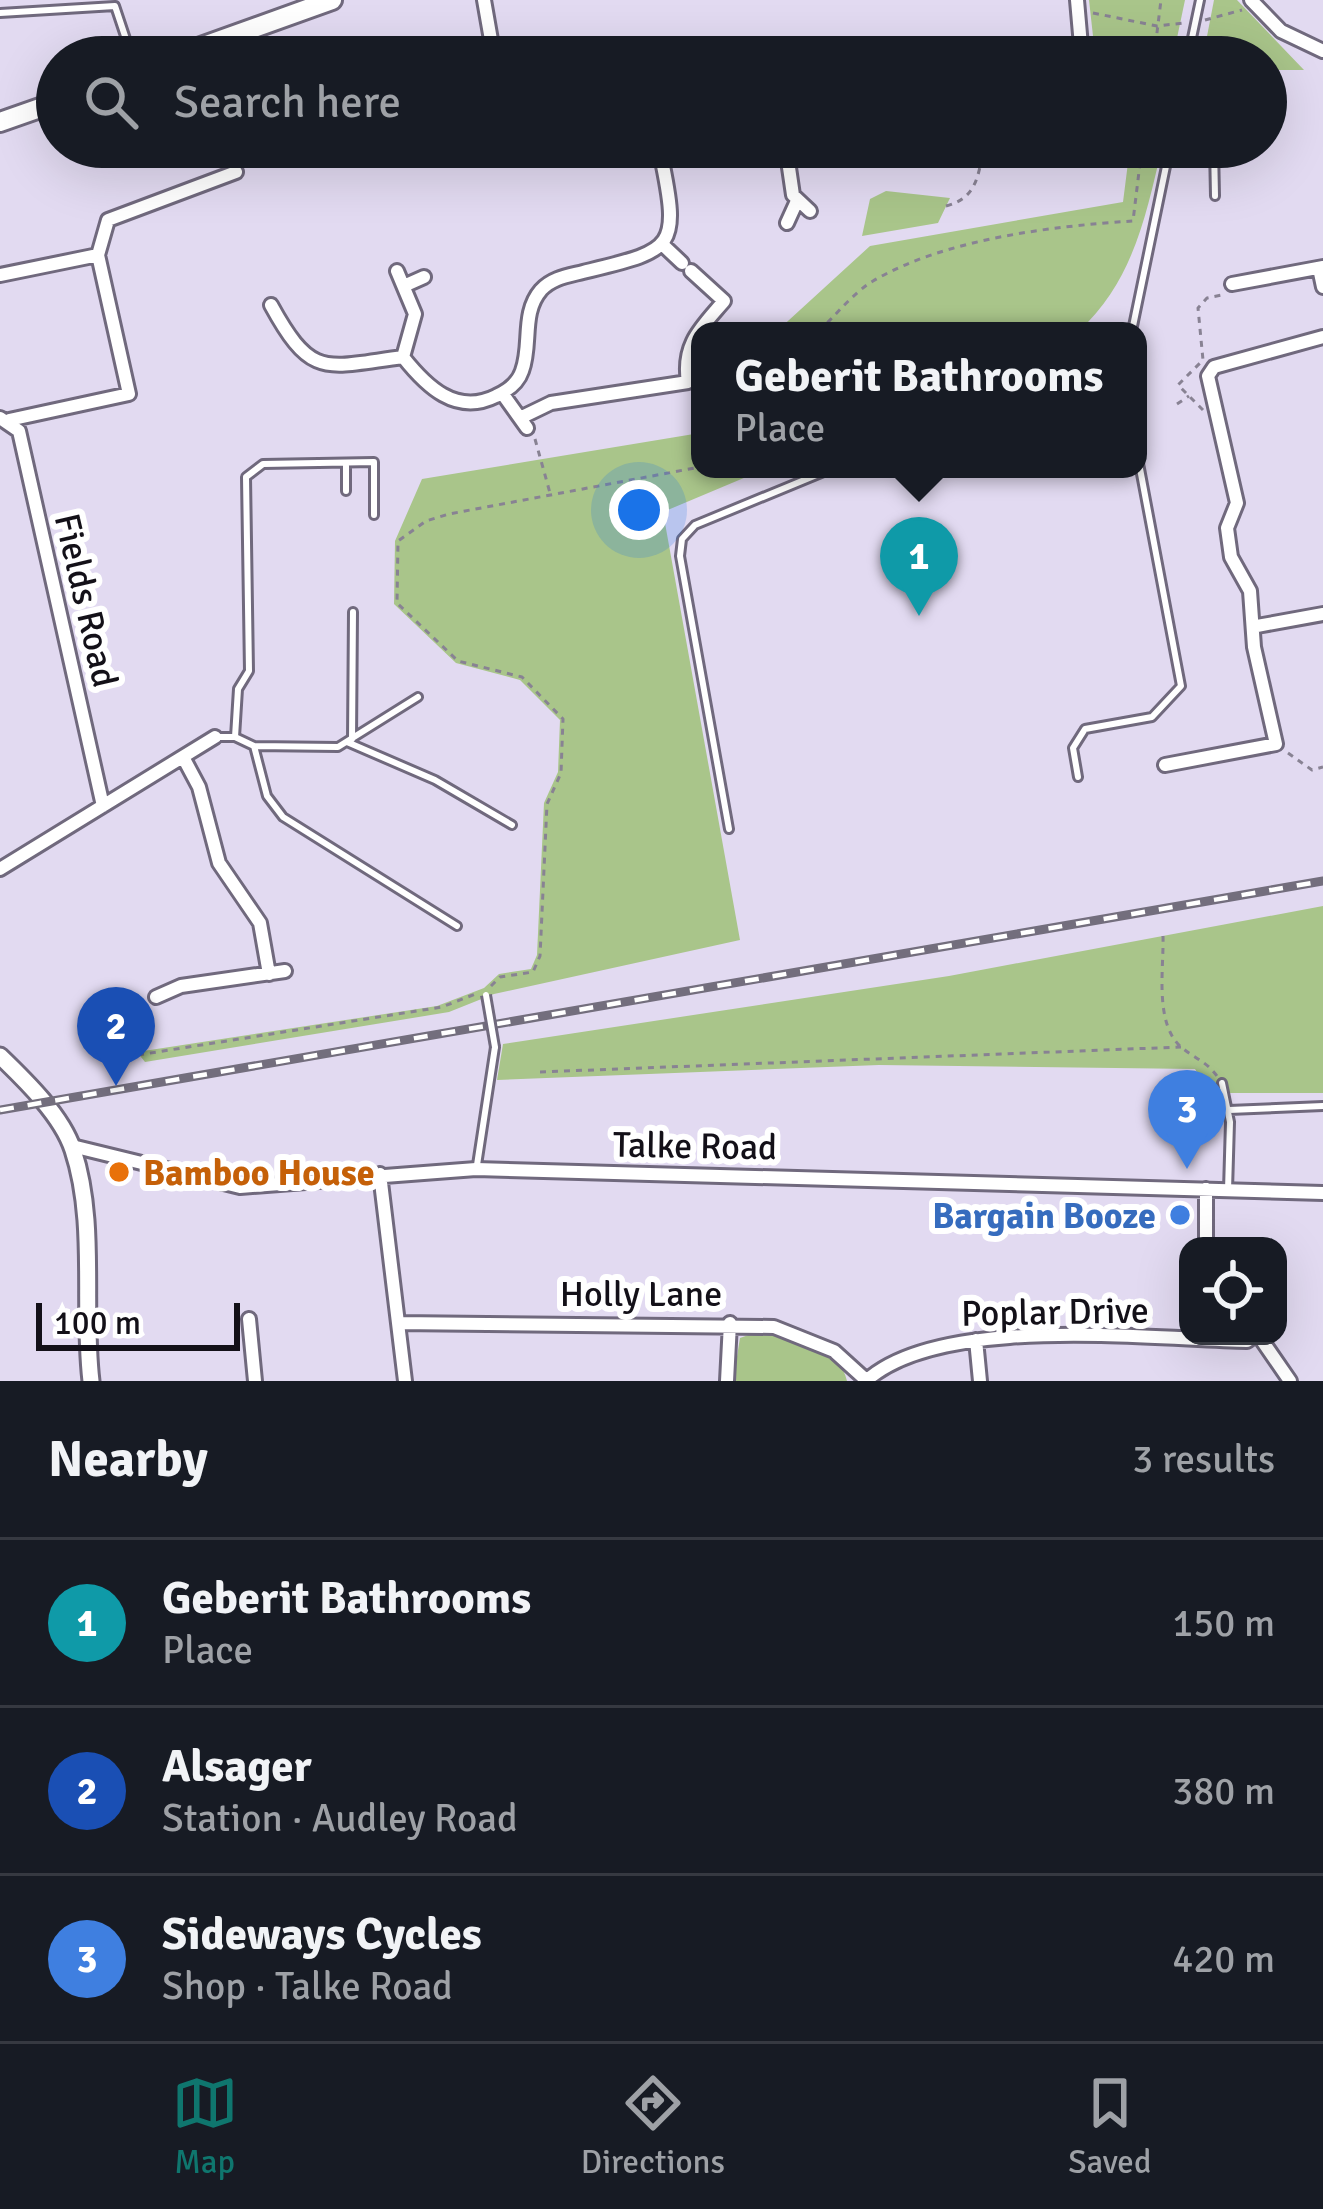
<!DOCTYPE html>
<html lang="en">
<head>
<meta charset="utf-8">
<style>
  body { margin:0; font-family:Signika,sans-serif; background:#242831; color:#f1f3f6 }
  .controls { position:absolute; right:36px; bottom:36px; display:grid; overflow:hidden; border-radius:24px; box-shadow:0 12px 48px #0002 }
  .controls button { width:108px; height:108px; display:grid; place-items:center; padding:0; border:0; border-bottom:3px solid #363941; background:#171b24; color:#f1f3f6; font:60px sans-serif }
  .scale { position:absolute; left:36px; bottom:30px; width:204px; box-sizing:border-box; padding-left:12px; border:6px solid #131018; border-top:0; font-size:33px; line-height:42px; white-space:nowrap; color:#131018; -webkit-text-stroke:9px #fff; paint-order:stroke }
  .you { position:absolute; left:639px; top:510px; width:42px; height:42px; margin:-30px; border:9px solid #fff; border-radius:50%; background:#1a73e8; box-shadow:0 0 0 18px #1a73e833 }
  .badge { display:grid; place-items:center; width:78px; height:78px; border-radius:50%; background:#0f766e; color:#fff; font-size:39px; font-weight:700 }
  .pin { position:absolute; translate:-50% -99px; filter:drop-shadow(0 3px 6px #0008) }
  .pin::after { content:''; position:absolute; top:63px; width:42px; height:36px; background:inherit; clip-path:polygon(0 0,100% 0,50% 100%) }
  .popup { position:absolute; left:691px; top:322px; width:456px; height:156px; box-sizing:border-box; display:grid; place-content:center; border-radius:24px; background:#171b24; filter:drop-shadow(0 3px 9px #0005); font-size:39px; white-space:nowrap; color:#9ea1a6 }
  .popup b { font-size:45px; color:#f1f3f6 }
  .popup::after { content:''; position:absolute; left:50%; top:100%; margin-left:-24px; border:24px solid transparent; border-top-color:#171b24 }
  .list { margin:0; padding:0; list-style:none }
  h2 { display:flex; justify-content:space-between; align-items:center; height:156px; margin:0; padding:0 48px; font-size:51px }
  h2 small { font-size:39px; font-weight:400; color:#9ea1a6 }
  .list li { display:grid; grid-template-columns:78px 1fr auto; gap:36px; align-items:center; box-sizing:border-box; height:168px; padding:0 48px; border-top:3px solid #363941 }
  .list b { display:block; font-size:45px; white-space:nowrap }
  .list p { margin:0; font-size:39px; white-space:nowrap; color:#9ea1a6 }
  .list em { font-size:39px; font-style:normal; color:#9ea1a6 }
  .icon { flex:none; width:66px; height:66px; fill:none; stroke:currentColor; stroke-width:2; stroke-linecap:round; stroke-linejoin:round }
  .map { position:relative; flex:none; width:1323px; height:1381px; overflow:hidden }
  .search { position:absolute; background:#171b24; box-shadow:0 12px 48px #0002; left:36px; right:36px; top:36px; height:132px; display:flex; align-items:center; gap:30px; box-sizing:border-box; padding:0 42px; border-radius:66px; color:#9ea1a6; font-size:45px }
  .sheet { height:660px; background:#171b24 }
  nav { display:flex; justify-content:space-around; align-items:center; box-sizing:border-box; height:168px; border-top:3px solid #363941; background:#171b24; font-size:33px; color:#9ea1a6 }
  nav a { display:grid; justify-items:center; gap:6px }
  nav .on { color:#0f766e }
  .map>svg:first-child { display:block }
  .green { fill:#a9c58a }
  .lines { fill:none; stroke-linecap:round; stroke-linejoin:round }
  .service-casing { stroke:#70697d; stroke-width:12 }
  .minor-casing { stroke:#70697d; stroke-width:18 }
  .tertiary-casing { stroke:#70697d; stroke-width:21 }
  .secondary-casing { stroke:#70697d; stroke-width:24 }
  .path { stroke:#888293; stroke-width:3; stroke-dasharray:6 6; stroke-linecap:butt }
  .service { stroke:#fff; stroke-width:6 }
  .minor { stroke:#fff; stroke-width:12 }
  .tertiary { stroke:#fff; stroke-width:15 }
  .secondary { stroke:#fff; stroke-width:18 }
  .rail-casing { stroke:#736e7d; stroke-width:9 }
  .rail { stroke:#fff; stroke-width:4.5; stroke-dasharray:14; stroke-linecap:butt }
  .service-bridge-casing { stroke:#70697d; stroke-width:12; stroke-linecap:butt }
  .service-bridge { stroke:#fff; stroke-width:6 }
  .food-dot { fill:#e8710a; stroke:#fff; stroke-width:4.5 }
  .shop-dot { fill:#3f7fe0; stroke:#fff; stroke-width:4.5 }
  .labels { text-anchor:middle; stroke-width:12; stroke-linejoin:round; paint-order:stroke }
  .street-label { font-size:36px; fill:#131018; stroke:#fff }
  .food-label { font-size:36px; font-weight:bold; fill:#c56008; stroke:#fff; text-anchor:start }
  .shop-label { font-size:36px; font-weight:bold; fill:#366cbe; stroke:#fff; text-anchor:end }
</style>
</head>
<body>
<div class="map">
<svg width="1323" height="1381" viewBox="0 0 1323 1381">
  <rect width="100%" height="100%" fill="#e2daf1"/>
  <path class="green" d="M1089 0H1185L1173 57H1141V51L1094 45Z
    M1214 0H1237L1304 70H1266V57H1203Z
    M1130 147H1162C1146 216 1133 281 1079 331H777L870 246 1123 202Z
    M886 191 950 198 938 223 862 236 870 199Z
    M700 433V469H765L663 512 740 940 494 994 449 1012 145 1062 137 1052 437 1006 484 988 499 974 531 969 537 955 544 803 558 772 560 720 520 680 456 663 394 604 395 541 422 479Z
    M1323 906V1093H1209L1195 1069 879 1065 497 1080 503 1044 949 976Z
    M757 1332C788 1338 840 1345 847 1381H733L740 1338Z"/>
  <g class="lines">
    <g class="service-casing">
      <path id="service" d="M0 13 115 6 132 57
        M1188 57 1200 0
        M1214 147 1215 196
        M1132 331 1170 147
        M346 491V463
        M219 737H235L254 746 267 796 283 817 457 926
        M235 737 238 689 249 671 246 477 263 464 374 462V515
        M352 739 353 612
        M347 742 435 780 512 825
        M254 746 338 747 418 697
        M1078 777 1073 748 1085 729 1152 717 1181 686 1138 458
        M729 829 680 556 682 539 695 525 831 469
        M1222 1083 1230 1122 1228 1190
        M1229 1110 1323 1106
        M477 1165 495 1047"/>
    </g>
    <g class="minor-casing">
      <path id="minor" d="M484 0 494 57
        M1077 0 1082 57
        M1251 0 1281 31 1323 51
        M530 147 531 148
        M786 147 793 195 810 211
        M787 223 797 201
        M663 245 682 263
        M1319 268 1323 287
        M397 271 415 314 403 357
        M0 275 98 255
        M1232 284 1323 267
        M406 285 424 277
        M271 305C312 380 325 367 403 357
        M403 357C426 386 456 416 496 396 507 391 518 383 522 371 532 345 521 313 541 290 552 278 567 276 583 272 673 250 681 251 661 156L665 147
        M502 393 527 428
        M0 418 19 431 103 806
        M520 418 551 403 688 382C682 344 701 328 724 301L691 271
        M9 420 129 394 98 255 108 220 236 172
        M1257 626 1323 614
        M183 757 199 787 219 863 260 923 269 974
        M1165 765 1276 744 1254 647 1250 591 1231 557 1227 528 1237 503 1208 376 1214 367 1323 337
        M0 869 215 737
        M156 997 181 986 285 971
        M72 1146 240 1187 476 1169 1323 1193
        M380 1174 405 1381
        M1206 1246V1189
        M249 1319 255 1381
        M398 1323 774 1327 834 1351 866 1380
        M1259 1336 1290 1381
        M976 1340 980 1381
        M727 1381 730 1323
        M866 1381C939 1314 1148 1339 1247 1341L1254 1336"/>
    </g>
    <g class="tertiary-casing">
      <path id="tertiary" d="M0 1056C26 1081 62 1116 73 1150 97 1222 82 1307 91 1381"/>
    </g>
    <g class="secondary-casing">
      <path id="secondary" d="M173 57 332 0
        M0 122 57 102"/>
    </g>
    <path class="path" d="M1093 13 1157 26 1184 23
      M1205 20 1242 10
      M1154 57 1161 0
      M946 206C977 198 978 176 984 147
      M819 331C836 315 853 293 873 281 944 239 1053 226 1133 221L1142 147
      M1177 404 1189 396
      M1203 410 1178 385 1203 360 1198 308 1207 298 1222 295
      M535 439 550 493
      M1288 753 1312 770 1323 767
      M1163 936C1164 968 1154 1023 1181 1047 1194 1058 1206 1061 1217 1076
      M491 986 500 977 533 972 540 956 547 804 561 773 563 719 522 677 458 661 397 603 398 541 426 521 449 514 700 467
      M138 1055 442 1007 478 993
      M540 1072 1181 1047"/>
    <use href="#service" class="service"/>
    <use href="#minor" class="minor"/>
    <use href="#tertiary" class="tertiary"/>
    <use href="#secondary" class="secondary"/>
    <g class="rail-casing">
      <path id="rail" d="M0 1110 1323 881"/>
    </g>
    <use href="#rail" class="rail"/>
    <g class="service-bridge-casing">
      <path id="service-bridge" d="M486 995 495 1047"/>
    </g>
    <use href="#service-bridge" class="service-bridge"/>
  </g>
  <circle class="food-dot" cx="119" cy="1172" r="12"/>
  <circle class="shop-dot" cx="1180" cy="1215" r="12"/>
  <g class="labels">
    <g class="street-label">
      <text transform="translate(87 600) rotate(77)" y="13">Fields Road</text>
      <text transform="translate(695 1145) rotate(1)" y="13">Talke Road</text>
      <text x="641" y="1306">Holly Lane</text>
      <text transform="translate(1055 1311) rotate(-1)" y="13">Poplar Drive</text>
    </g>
    <g class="food-label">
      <text x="143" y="1185">Bamboo House</text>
    </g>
    <g class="shop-label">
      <text x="1156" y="1228">Bargain Booze</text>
    </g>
  </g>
</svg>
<div class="controls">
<button><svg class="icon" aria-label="locate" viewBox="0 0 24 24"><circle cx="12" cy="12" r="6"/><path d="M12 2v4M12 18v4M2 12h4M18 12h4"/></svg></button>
</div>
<div class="scale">100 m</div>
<div class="you"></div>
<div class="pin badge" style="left:919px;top:616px;background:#0f9aa8">1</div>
<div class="popup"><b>Geberit Bathrooms</b>Place</div>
<div class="pin badge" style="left:116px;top:1086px;background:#1a4fb4">2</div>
<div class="pin badge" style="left:1187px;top:1169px;background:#3f7fe0">3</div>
<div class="search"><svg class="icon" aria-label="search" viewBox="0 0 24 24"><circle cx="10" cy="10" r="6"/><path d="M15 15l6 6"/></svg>Search here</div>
</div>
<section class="sheet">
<h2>Nearby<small>3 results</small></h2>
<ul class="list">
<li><span class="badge" style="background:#0f9aa8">1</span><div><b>Geberit Bathrooms</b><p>Place</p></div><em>150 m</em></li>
<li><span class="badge" style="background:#1a4fb4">2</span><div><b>Alsager</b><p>Station · Audley Road</p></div><em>380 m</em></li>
<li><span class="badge" style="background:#3f7fe0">3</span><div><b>Sideways Cycles</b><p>Shop · Talke Road</p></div><em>420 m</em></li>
</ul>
</section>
<nav>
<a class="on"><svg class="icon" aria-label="map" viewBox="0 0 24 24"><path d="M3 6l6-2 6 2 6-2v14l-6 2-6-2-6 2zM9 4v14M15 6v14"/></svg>Map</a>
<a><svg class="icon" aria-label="directions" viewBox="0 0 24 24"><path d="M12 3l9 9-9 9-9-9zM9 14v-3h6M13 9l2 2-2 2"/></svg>Directions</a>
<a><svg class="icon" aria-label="saved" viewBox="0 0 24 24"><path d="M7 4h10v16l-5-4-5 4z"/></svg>Saved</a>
</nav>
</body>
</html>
